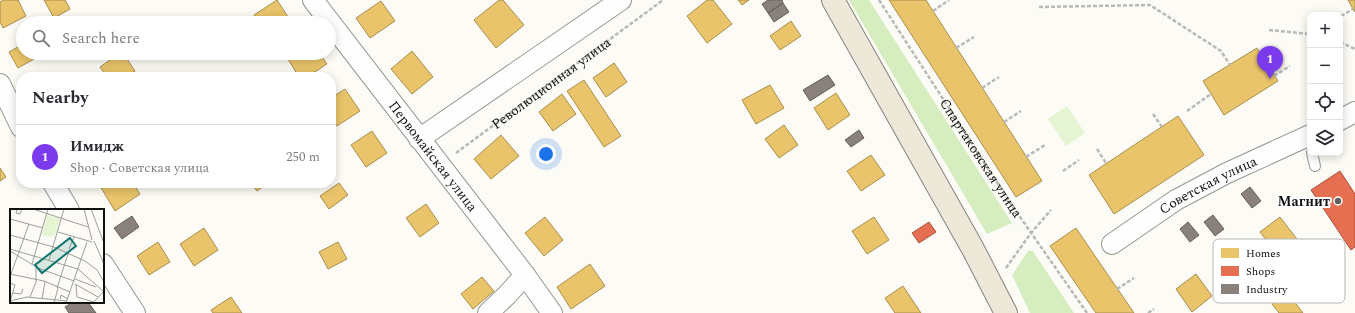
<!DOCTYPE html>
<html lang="en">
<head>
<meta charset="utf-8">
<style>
  body { margin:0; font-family:Spectral,serif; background:#f2f2f3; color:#2b2b33 }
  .controls { position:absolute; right:12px; top:12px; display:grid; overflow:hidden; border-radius:8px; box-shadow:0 2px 10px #0003 }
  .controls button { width:36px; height:36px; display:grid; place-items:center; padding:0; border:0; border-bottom:1px solid #e1e1e2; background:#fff; color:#2b2b33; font:20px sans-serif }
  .you { position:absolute; left:546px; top:154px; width:14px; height:14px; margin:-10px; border:3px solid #fff; border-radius:50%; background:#1a73e8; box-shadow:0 0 0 6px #1a73e833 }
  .badge { display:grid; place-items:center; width:26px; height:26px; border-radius:50%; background:#7c3aed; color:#fff; font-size:13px; font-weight:700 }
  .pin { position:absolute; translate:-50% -33px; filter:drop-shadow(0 1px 2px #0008) }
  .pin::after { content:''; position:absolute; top:21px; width:14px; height:12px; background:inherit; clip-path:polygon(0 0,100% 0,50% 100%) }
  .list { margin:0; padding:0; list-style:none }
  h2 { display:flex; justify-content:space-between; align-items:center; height:52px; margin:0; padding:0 16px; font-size:17px }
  h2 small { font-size:13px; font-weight:400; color:#7c7c81 }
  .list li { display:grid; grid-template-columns:26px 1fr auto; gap:12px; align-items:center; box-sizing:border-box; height:64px; padding:0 16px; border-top:1px solid #e1e1e2 }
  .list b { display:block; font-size:15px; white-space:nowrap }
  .list p { margin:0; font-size:13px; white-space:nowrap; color:#7c7c81 }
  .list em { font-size:13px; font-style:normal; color:#7c7c81 }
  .icon { flex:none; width:22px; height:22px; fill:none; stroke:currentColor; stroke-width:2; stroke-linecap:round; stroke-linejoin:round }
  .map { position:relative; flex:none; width:1355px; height:313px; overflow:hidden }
  .search { position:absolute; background:#fff; box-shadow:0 2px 10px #0003; left:16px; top:16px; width:320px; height:44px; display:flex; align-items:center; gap:10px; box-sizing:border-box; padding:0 14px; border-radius:22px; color:#7c7c81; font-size:15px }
  .panel { position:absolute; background:#fff; box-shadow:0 2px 10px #0003; left:16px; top:72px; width:320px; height:116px; border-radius:16px }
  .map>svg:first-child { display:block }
  .green { fill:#e5f4d2 }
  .forest { fill:#d6edc0 }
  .homes { fill:#e9c46a; stroke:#a88e4f }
  .shops { fill:#e76f51; stroke:#a6523e }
  .industry { fill:#8a817c; stroke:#655f5c }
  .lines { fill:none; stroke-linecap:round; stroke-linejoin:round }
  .lane-casing { stroke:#969693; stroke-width:12 }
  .street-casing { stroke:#969693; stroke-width:22 }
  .primary-casing { stroke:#848380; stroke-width:24 }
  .path { stroke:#b9b9b8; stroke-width:2.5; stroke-dasharray:4 2; stroke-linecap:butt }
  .lane { stroke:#fffefe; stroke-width:10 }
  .street { stroke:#fffefe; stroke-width:20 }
  .primary { stroke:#eee8d9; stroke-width:22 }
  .poi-dot { fill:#636260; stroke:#fff; stroke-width:1.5 }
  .labels { text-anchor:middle; stroke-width:4; stroke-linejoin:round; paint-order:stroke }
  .street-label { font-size:14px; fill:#101010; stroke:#fff }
  .poi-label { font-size:14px; font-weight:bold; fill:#101010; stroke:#fff; text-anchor:end }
  .inset-road { fill:none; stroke:#9e9d99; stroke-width:1 }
  .view { fill:#0f766e; fill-opacity:0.15; stroke:#0f766e; stroke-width:2 }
  .inset-edge { fill:none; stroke:#101010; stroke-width:2 }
  .key { fill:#fff; stroke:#b7b7b7; stroke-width:1 }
  .key-label { font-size:11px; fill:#101010 }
</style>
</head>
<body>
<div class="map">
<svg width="1355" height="313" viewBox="0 0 1355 313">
  <rect width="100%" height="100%" fill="#fcfbf5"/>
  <path class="green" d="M1067 106 1085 133 1066 146 1048 119Z"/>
  <path class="forest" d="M849 0H869L1012 223 987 234Z
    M1028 251H1033L1074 313H1030L1012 275Z"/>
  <path class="homes" d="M3 0H18L26 16 3 28 0 22V2Z
    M44 0H65L70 9 54 18Z
    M277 0 292 23H258L254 15Z
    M499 0H503L524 25 496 48 474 20Z
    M707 0H713L732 24 707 43 687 16Z
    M738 0H749L742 5Z
    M889 0H926L1042 181 1016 197Z
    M1348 0H1355V12L1353 9Z
    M381 1 395 21 370 38 356 18Z
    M791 21 801 36 780 50 770 36Z
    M23 44V53L43 54 18 68 9 52Z
    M1257 48 1278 81 1224 115 1203 81Z
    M412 51 433 77 412 94 391 69Z
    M120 53H123L135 71 126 77H107L100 67Z
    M297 53H319L327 64 307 77H299L288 59Z
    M614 63 627 82 606 97 593 78Z
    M584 80 621 136 604 147 567 91Z
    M770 85 784 108 756 124 742 100Z
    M345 89 360 111 337 126 331 117V98Z
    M836 93 850 115 828 130 814 108Z
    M562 94 576 114 553 131 539 112Z
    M1178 116 1204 155 1114 214 1089 175Z
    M784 125 798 145 779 158 765 139Z
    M372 131 387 153 366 167 351 145Z
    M501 135 519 156 491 179 474 159Z
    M871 155 885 175 861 191 847 171Z
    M0 168 6 177 0 181Z
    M105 183H133L140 194 115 211 100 186Z
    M251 183H268L257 191Z
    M339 183 348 195 329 209 320 196Z
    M426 204 439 223 420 237 406 218Z
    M545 217 563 240 544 256 525 233Z
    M874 217 889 240 867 254 852 231Z
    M1280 217 1300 243 1280 258 1260 232Z
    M204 228 218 250 194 266 180 244Z
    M1076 228 1095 256 1134 313H1096L1050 246Z
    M158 242 170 262 149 275 137 256Z
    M338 242 347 259 328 269 319 252Z
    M590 264 605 286 571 309 557 287Z
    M1196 274 1212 296 1192 312 1176 289Z
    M482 277 494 291 473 309 461 294Z
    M903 286 921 313H895L885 298Z
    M1287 292 1303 313H1279L1272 304Z
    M231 297 242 313H213L211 310Z"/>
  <path class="shops" d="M1340 171 1355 194V247L1351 250 1311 190Z
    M929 222 936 232 919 243 912 233Z"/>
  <path class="industry" d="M768 0H782L783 3 768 13 762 4Z
    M783 3 789 12 774 22 768 13Z
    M828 75 835 85 810 101 803 90Z
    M859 130 864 138 851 147 845 140Z
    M1250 187 1261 201 1252 208 1241 194Z
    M1213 215 1224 229 1215 236 1204 222Z
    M132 216 139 227 122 239 114 228Z
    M1188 222 1199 235 1190 242 1180 229Z
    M73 302H88L96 313H69L65 307Z"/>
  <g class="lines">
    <g class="lane-casing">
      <path id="lane" d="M1312 153 1315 166"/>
    </g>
    <g class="street-casing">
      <g id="street">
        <path id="s3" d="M313 0 525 275 552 313"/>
        <path d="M0 84 21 127"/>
        <path d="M1340 120 1355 112"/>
        <path d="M419 139 621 0"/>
        <path d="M53 183 69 210"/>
        <path id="s4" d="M1112 244 1176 200 1227 173 1310 135"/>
        <path d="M103 264 135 313"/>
        <path d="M488 313 507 295 525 275"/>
      </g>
    </g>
    <g class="primary-casing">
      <path id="primary" d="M833 0 973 249 1006 313"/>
    </g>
    <g class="path">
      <path id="s1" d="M879 0 1011 204 1087 313"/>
      <path d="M1039 7 1150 5 1221 51 1230 65"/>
      <path d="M933 11 949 0"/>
      <path d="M1341 16 1353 9"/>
      <path d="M1269 30 1310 34"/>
      <path d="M1340 42 1355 49"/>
      <path d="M956 48 974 37"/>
      <path d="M1274 76 1290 66"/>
      <path d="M982 88 999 77"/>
      <path d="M1187 111 1211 94"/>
      <path d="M1153 114 1162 127"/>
      <path d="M1004 122 1021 111"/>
      <path d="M1097 149 1106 163"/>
      <path id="s2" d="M456 153 663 0"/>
      <path d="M1026 157 1045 145"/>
      <path d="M1063 171 1079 160"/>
      <path d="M1006 268 1031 233 1051 210"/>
      <path d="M1117 289 1134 278"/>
      <path d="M1148 313 1154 309"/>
    </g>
    <use href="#lane" class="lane"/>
    <use href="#street" class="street"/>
    <use href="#primary" class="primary"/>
  </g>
  <circle class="poi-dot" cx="1338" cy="201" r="4"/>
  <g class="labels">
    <g class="street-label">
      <text dy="5" stroke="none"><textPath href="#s2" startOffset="118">Революционная улица</textPath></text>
      <text dy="5" stroke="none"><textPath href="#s3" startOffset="197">Первомайская улица</textPath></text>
      <text dy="5" stroke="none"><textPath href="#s1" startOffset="188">Спартаковская улица</textPath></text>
      <text dy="5" stroke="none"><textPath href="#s4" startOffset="113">Советская улица</textPath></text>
    </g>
    <g class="poi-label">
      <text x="1330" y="206">Магнит</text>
    </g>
  </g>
  <g transform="translate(10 209)">
    <rect width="94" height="94" fill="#fcfbf5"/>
    <path d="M37 6 50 10 45 26 39 28 32 26Z" fill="#e5f4d2"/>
    <path class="inset-road" d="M23 0 78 18M74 0 82 31M81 0 94 34M7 1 6 4 10 5 12 0M0 10 33 19M48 23 82 33M0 26 44 38 75 52 87 61 94 73M84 32 94 55M0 40 68 60 93 82M59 40 64 28M0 42 28 59 64 72M39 51 54 0M22 55 38 0M0 65 34 72 60 83M1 65 19 15M65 70 86 78M0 74 5 76 0 93M65 75 88 88M66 76 67 88 84 93M47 79 58 45M3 84 11 85 13 80M20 88 26 73V57M32 90 35 73M50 90 51 86 58 90M0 92 17 88 57 92M44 94 48 79M56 94 77 33M83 94 94 82"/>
    <path class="view" d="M60 29 66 37 32 64 25 56Z"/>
    <rect width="94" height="94" class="inset-edge"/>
  </g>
  <rect x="1213" y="239" width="132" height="64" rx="6" class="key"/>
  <rect x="1221" y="248" width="18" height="10" fill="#e9c46a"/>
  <rect x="1221" y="266" width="18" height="10" fill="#e76f51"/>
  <rect x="1221" y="284" width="18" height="10" fill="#8a817c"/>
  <g class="key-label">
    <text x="1246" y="257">Homes</text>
    <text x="1246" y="275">Shops</text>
    <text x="1246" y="293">Industry</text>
  </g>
</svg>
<div class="controls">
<button>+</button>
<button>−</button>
<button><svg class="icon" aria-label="locate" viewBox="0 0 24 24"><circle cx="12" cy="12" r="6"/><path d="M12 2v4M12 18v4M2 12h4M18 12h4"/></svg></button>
<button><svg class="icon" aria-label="layers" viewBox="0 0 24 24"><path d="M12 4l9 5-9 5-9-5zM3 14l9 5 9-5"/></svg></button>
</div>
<div class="you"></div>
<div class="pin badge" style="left:1270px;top:79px">1</div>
<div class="search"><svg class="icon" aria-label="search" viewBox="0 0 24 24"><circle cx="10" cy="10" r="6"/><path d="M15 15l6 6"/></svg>Search here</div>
<section class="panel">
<h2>Nearby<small></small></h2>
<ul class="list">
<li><span class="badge">1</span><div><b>Имидж</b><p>Shop · Советская улица</p></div><em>250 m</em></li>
</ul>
</section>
</div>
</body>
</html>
